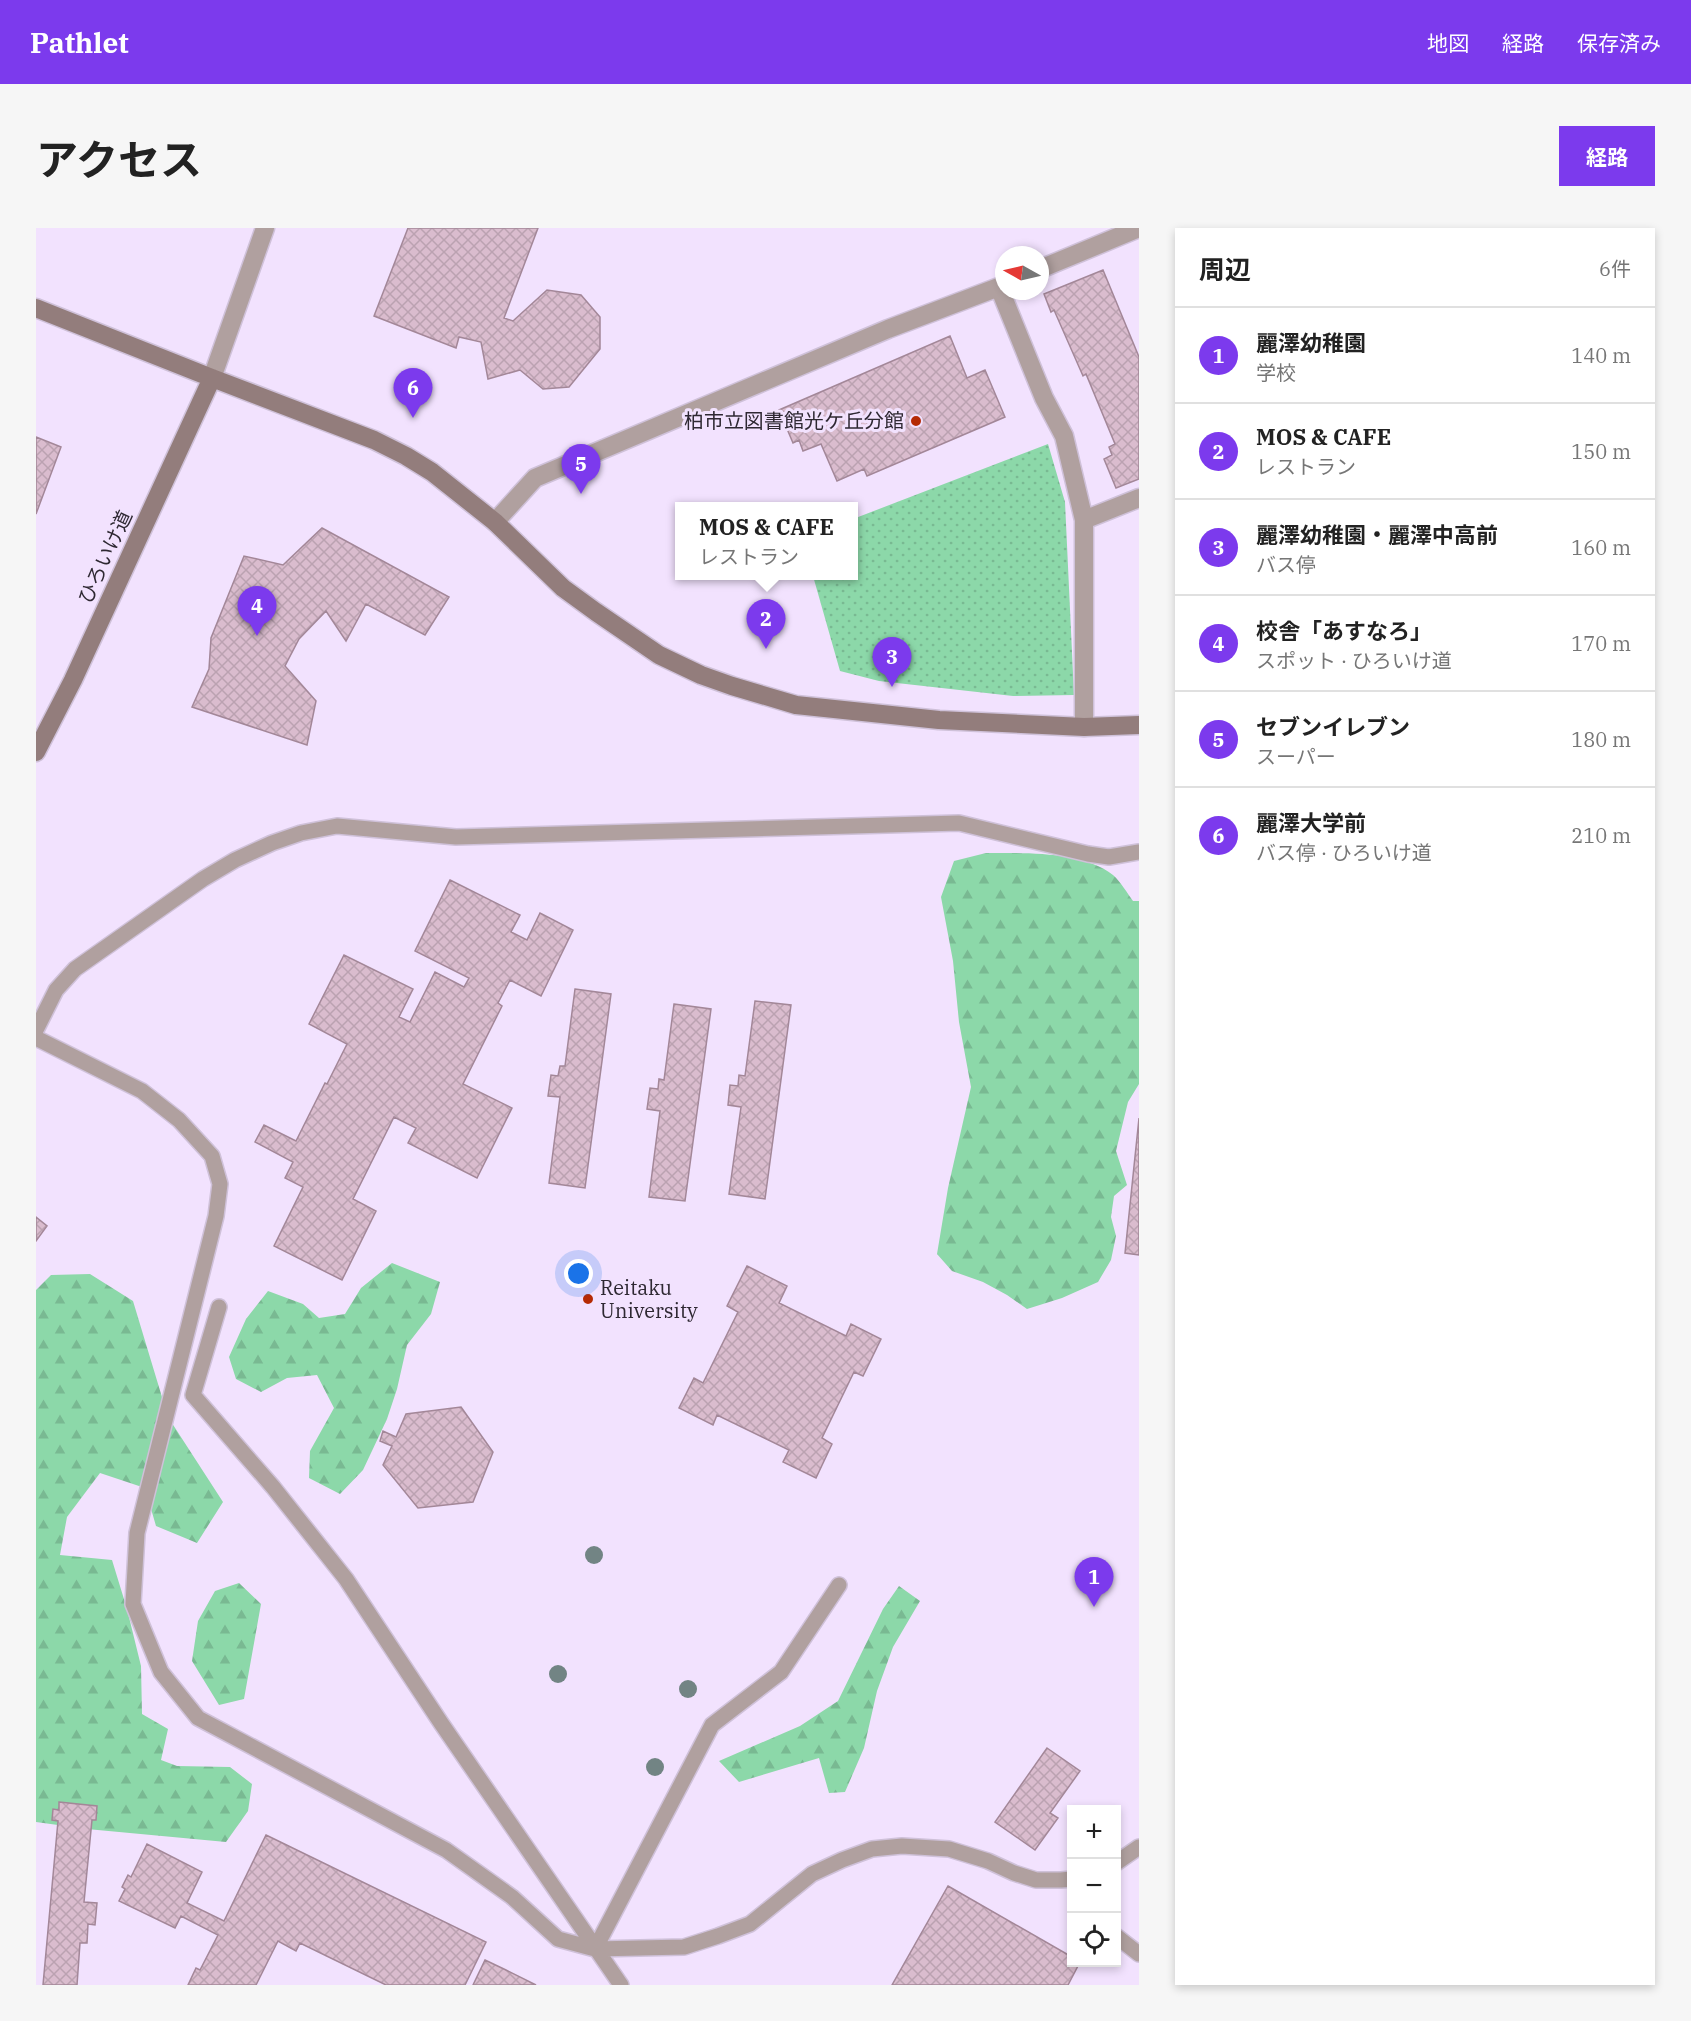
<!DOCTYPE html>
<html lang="ja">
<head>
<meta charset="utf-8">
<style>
  body { margin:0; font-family:"IBM Plex Serif","Noto Sans JP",serif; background:#f6f6f6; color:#222 }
  .controls { position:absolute; right:18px; bottom:18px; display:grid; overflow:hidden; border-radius:0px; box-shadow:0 3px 9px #0003 }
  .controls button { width:54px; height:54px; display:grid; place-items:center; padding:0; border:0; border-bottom:2px solid #e0e0e0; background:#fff; color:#222; font:30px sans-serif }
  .compass { position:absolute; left:959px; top:18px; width:54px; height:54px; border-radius:50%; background:#fff; box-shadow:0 3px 9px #0003; rotate:278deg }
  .you { position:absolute; left:543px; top:1046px; width:21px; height:21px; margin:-15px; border:4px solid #fff; border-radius:50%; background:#1a73e8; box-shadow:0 0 0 9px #1a73e833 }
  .badge { display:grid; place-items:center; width:39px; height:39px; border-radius:50%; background:#7c3aed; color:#fff; font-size:20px; font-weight:700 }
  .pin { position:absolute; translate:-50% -50px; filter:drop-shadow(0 2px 3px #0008) }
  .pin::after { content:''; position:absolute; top:32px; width:21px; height:18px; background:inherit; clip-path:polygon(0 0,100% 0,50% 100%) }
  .popup { position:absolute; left:639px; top:274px; width:183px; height:78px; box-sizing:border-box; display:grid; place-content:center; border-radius:0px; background:#fff; filter:drop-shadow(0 2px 4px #0005); font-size:20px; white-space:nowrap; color:#767676 }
  .popup b { font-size:22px; color:#222 }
  .popup::after { content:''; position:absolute; left:50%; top:100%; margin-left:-12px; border:12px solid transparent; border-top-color:#fff }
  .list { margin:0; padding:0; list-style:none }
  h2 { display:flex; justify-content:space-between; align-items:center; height:78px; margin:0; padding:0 24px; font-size:26px }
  h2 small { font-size:20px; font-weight:400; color:#767676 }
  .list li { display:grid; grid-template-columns:39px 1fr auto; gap:18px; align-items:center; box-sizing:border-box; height:96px; padding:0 24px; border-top:2px solid #e0e0e0 }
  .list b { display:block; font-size:22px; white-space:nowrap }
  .list p { margin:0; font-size:20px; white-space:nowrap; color:#767676 }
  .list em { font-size:20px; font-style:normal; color:#767676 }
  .icon { flex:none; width:33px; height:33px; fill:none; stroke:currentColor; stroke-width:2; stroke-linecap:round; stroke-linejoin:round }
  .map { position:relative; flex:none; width:1103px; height:1757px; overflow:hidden; border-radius:0px }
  header { display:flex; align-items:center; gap:36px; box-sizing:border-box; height:84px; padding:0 30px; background:#7c3aed; color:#fff }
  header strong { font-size:28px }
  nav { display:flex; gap:33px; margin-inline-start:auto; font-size:21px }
  .intro { display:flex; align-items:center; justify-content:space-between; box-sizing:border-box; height:144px; padding:0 36px }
  h1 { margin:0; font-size:42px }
  .button { padding:15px 27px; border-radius:0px; background:#7c3aed; color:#fff; font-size:21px; font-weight:700 }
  main { display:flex; gap:36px; padding:0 36px }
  aside { flex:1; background:#fff; border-radius:0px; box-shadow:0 3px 9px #0003 }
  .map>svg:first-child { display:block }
  .grass { fill:url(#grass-dots) }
  .forest { fill:url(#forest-firs) }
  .building { fill:url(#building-cross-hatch); stroke:#a38798; stroke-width:1.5 }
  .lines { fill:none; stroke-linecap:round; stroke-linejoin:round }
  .lane-casing { stroke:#cfc1d9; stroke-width:18 }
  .street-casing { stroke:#cfc1d9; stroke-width:21 }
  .secondary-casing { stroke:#cfc1d9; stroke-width:21 }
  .lane { stroke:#b0a09f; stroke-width:15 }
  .street { stroke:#b0a09f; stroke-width:18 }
  .secondary { stroke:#937d7c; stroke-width:18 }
  .tree { fill:#728484 }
  .poi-dot { fill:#b52a04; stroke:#f2e2fe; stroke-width:2 }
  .labels { text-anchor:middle; stroke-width:6; stroke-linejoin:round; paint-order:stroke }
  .poi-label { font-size:20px; fill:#2e2832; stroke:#f2e2fe; text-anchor:end }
  .street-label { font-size:20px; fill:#2e2832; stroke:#f2e2fe }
</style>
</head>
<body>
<header>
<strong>Pathlet</strong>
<nav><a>地図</a><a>経路</a><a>保存済み</a></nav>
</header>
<div class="intro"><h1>アクセス</h1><a class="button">経路</a></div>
<main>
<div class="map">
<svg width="1103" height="1757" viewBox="0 0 1103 1757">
  <defs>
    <pattern id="grass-dots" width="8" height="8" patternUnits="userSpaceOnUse" patternTransform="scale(1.5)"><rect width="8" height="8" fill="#8cd8a9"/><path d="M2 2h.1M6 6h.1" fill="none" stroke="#79b992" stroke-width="1.8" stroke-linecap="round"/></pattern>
    <pattern id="forest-firs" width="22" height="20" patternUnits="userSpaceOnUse" patternTransform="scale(1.5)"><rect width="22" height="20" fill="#8cd8a9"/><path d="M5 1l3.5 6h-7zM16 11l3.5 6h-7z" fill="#79b992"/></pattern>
    <pattern id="building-cross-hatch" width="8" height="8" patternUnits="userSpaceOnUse" patternTransform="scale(1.5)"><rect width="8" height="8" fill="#dabcce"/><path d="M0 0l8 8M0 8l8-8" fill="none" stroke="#bba2b1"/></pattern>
  </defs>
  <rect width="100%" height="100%" fill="#f2e2fe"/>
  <path class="grass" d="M1012 216 1029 274 1038 467 977 468 843 453 804 443 777 348H817V291Z"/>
  <path class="forest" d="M950 625C987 625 1047 623 1077 647 1085 654 1091 665 1097 673H1103V856L1092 874 1080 923 1091 957 1078 968 1075 989 1080 1008 1075 1032 1062 1054 1026 1070 991 1081 971 1067 947 1054 916 1043 901 1026 912 960 935 859 923 794 917 733 905 669 918 633Z
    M356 1035 404 1054 395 1086 371 1117 361 1161 351 1191 327 1242 304 1266 273 1250 274 1223 298 1180 281 1147 251 1150 225 1164 200 1151 193 1129 210 1091 232 1063 267 1076 283 1090 309 1086 325 1060Z
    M54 1046 97 1073 132 1189 187 1274 161 1315 120 1298 109 1260 64 1245 31 1289 24 1327 76 1332 91 1381 105 1438 106 1486 132 1501 125 1532 141 1538 194 1539 216 1556 212 1583 190 1614 51 1601 0 1594V1062L15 1047Z
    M203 1355 225 1376 208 1471 183 1477 156 1433 162 1393 179 1363Z
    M863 1358 884 1373 857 1419 841 1463 828 1520 809 1564 793 1565 783 1530 703 1554 683 1533 764 1498 802 1473 847 1381Z"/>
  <path class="building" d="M372 0H502L468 90 477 93 511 62 545 67 564 89V121L533 159 507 161 484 142 452 151 445 114 423 109 420 120 338 88Z
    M1067 42 1103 129V251L1080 260 1068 231 1076 227 1073 219 1079 216 1050 146 1047 148 1018 82 1015 84 1008 66Z
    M914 108 931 150 949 142 969 189 831 248 828 241 801 253 785 216 767 223 763 212 757 215 743 182Z
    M0 209 25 219 0 286Z
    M286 300 413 369 389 407 330 376 310 413 290 383 263 411 249 438 280 473 271 517 156 479 173 441 175 410 208 328 247 337Z
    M414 652 484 687 475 704 491 712 504 685 537 702 505 768 474 752 462 775 466 778 427 856 476 880 441 950 372 915 380 900 358 889 317 971 340 983 306 1052 238 1018 267 959 249 950 257 934 219 914 228 897 260 913 289 855 291 856 311 816 273 796 308 727 377 761 363 789 374 794 399 744 428 759 433 750 379 723Z
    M539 761 575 766 549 960 513 955 524 869 512 868 515 847 522 848 524 838H529Z
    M719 773 755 777 729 971 693 966 705 879 692 877 694 857 702 858 703 847 709 848Z
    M638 776 675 781 649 973 613 969 624 883 611 881 614 860 622 861 623 851 628 852Z
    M1103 890V1027L1089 1025Z
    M0 989 11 998 0 1013Z
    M711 1038 751 1058 743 1075 810 1108 815 1096 845 1111 827 1148 818 1144 786 1210 796 1216 780 1250 747 1234 753 1222 681 1187 677 1197 643 1180 658 1150 667 1155 702 1084 691 1078Z
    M425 1179 457 1224 437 1274 382 1280 347 1237 356 1218 344 1213 347 1203 360 1209 370 1186Z
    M1011 1520 1044 1543 1014 1585 1022 1590 999 1622 959 1594Z
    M23 1574 61 1578 60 1592H56L48 1674 61 1675 59 1697 52 1696 51 1715H44L41 1757H7L22 1593 16 1592 17 1581 23 1582Z
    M230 1607 450 1714 429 1757H350L264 1715 260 1723 242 1713 220 1757H152L160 1740 164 1742 182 1707 145 1688 139 1700 83 1673 89 1661 86 1659 92 1647 95 1649 111 1616 166 1644 151 1675 188 1693Z
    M912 1658 1036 1729V1734H1044L1032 1757H856Z
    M449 1732 470 1742 500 1757H437Z"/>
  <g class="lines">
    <g class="lane-casing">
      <path id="lane" d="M0 802 20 762 39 741 167 651 199 632 236 615 265 605 301 598 420 609 923 595 1052 626 1073 629 1103 624
        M0 810 106 863 143 892 176 928 184 956 180 988 101 1305 97 1376 125 1444 162 1490 410 1622 476 1669 522 1711 559 1721 648 1719 682 1708 714 1696 776 1646 806 1632 836 1621 866 1618 913 1621 952 1633 978 1645 1000 1652H1025L1036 1651
        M183 1079 157 1167 237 1259 310 1351 405 1495 585 1757
        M1080 1635 1103 1619
        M1080 1708 1103 1726
        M559 1721 676 1497 745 1444 803 1357"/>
    </g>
    <g class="street-casing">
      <path id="street" d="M1004 41 1103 0
        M963 59 1008 170 1028 208 1048 292V499
        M176 150 229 0
        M1048 292 1103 270
        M459 294 499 250 852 101 968 57"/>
    </g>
    <g class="secondary-casing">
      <path id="secondary" d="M0 80 176 150 338 212 370 228 396 244 459 294 527 360 560 384 623 427 665 447 696 458 760 477 903 492 1048 499 1103 497
        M0 524 37 452 176 150"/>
    </g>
    <use href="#lane" class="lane"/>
    <use href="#street" class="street"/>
    <use href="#secondary" class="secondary"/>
  </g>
  <g class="tree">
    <circle cx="558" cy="1327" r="9"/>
    <circle cx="522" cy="1446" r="9"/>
    <circle cx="652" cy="1461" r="9"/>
    <circle cx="619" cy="1539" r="9"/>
  </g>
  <g class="poi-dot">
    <circle cx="880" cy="193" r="6"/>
    <circle cx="552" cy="1071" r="6"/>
  </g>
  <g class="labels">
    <g class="poi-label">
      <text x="868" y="200">柏市立図書館光ケ丘分館</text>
      <text x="564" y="1067" text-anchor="start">Reitaku<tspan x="564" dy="23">University</tspan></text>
    </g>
    <g class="street-label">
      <text transform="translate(69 329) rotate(-65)" y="7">ひろいけ道</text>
    </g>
  </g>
</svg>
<div class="controls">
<button>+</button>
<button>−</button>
<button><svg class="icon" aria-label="locate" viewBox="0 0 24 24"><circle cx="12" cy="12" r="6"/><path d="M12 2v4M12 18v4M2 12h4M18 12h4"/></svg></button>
</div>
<svg class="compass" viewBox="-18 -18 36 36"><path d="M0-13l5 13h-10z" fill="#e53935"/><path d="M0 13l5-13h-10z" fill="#767676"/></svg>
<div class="you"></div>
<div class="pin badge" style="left:1058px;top:1379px">1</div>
<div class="pin badge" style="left:730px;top:421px">2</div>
<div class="popup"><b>MOS &amp; CAFE</b>レストラン</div>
<div class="pin badge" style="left:856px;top:459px">3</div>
<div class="pin badge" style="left:221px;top:408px">4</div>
<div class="pin badge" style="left:545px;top:266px">5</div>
<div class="pin badge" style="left:377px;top:190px">6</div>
</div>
<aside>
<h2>周辺<small>6件</small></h2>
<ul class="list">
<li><span class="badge">1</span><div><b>麗澤幼稚園</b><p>学校</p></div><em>140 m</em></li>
<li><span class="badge">2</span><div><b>MOS &amp; CAFE</b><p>レストラン</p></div><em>150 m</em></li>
<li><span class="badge">3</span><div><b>麗澤幼稚園・麗澤中高前</b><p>バス停</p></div><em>160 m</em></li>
<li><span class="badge">4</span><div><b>校舎「あすなろ」</b><p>スポット · ひろいけ道</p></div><em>170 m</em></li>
<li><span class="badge">5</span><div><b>セブンイレブン</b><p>スーパー</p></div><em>180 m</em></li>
<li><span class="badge">6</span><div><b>麗澤大学前</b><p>バス停 · ひろいけ道</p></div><em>210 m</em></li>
</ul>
</aside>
</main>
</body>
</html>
